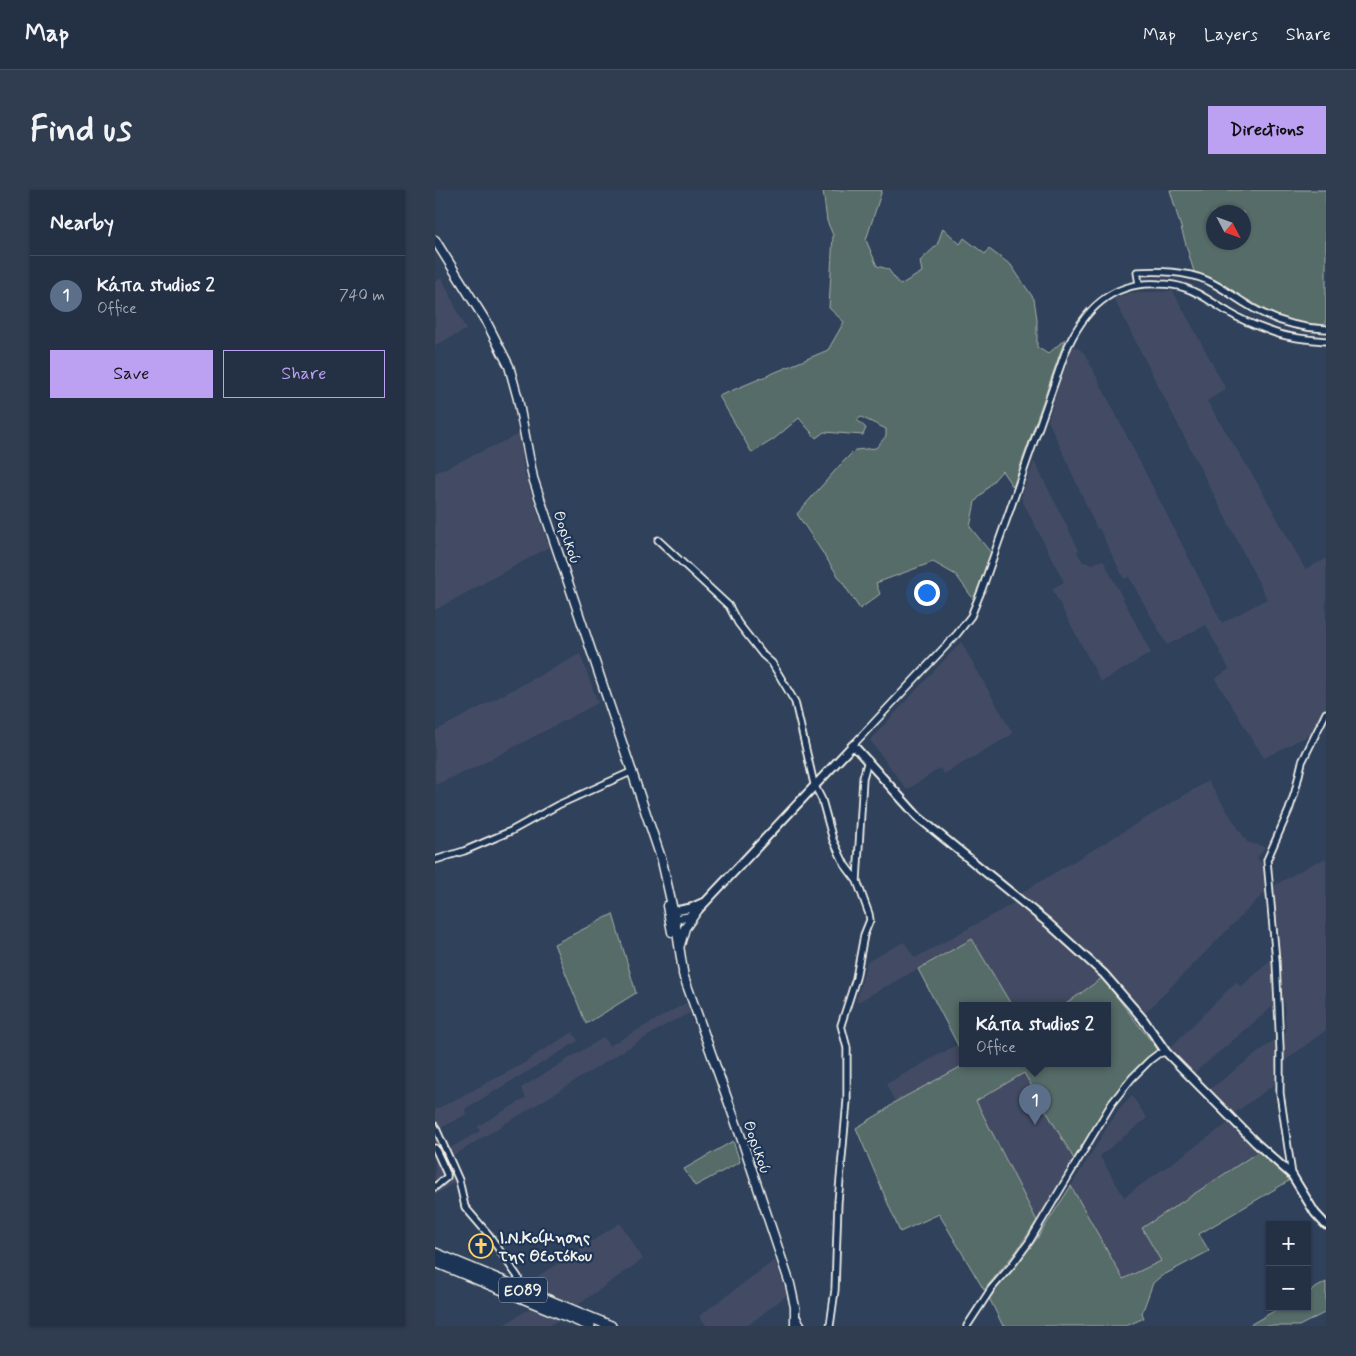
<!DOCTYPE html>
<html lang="en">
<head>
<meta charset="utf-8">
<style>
  body { margin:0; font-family:Mynerve,sans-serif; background:#303d50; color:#f1f3f6 }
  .controls { position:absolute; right:15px; bottom:15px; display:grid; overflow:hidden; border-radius:0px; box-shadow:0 1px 4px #0004 }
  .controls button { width:45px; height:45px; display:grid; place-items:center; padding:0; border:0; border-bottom:1px solid #414c5e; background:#243145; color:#f1f3f6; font:25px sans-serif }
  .compass { position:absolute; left:771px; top:15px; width:45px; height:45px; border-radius:50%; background:#243145; box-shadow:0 1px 4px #0004; rotate:131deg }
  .you { position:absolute; left:491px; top:402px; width:18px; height:18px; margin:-12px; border:4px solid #fff; border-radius:50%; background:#1a73e8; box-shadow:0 0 0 8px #1a73e833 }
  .badge { display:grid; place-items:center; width:32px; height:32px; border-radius:50%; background:#bca0f2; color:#fff; font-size:16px; font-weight:700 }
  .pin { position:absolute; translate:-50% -41px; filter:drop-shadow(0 1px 2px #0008) }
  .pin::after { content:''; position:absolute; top:26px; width:18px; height:15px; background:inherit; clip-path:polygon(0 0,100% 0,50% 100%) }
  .popup { position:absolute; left:524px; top:812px; width:152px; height:65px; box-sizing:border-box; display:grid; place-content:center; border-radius:0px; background:#243145; filter:drop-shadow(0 1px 4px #0005); font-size:16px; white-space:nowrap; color:#a3a9b3 }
  .popup b { font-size:19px; color:#f1f3f6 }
  .popup::after { content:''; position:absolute; left:50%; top:100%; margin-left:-10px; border:10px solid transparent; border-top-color:#243145 }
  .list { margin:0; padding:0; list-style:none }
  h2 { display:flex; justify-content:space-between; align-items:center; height:65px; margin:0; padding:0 20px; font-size:21px }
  h2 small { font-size:16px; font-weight:400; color:#a3a9b3 }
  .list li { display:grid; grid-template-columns:32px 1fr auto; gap:15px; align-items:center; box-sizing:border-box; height:80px; padding:0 20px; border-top:1px solid #414c5e }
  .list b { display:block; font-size:19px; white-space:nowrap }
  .list p { margin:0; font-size:16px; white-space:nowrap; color:#a3a9b3 }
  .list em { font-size:16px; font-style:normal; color:#a3a9b3 }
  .actions { display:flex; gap:10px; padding:15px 20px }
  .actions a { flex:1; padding:11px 0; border:1px solid #bca0f2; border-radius:0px; text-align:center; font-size:18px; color:#bca0f2 }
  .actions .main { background:#bca0f2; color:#111 }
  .map { position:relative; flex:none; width:891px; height:1136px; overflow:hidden; border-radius:0px }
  header { display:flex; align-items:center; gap:30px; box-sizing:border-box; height:70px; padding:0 25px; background:#243145; border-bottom:1px solid #414c5e }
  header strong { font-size:24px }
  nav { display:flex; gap:28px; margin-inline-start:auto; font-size:18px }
  .intro { display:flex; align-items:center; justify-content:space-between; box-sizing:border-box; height:120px; padding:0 30px }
  h1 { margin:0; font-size:35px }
  .button { padding:12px 22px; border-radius:0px; background:#bca0f2; color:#111; font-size:18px; font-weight:700 }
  main { display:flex; gap:30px; padding:0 30px }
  aside { flex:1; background:#243145; border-radius:0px; box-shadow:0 1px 4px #0004 }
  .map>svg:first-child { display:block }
  .built { fill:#424c63 }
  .green { fill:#576c68; stroke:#a6aea8; fill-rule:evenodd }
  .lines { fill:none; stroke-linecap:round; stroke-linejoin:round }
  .minor-casing { stroke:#f4f1e8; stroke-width:9 }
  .tertiary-casing { stroke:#f4f1e8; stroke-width:11 }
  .secondary-casing { stroke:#f4f1e8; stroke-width:11 }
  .trunk-casing { stroke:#f4f1e8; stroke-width:12 }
  .minor { stroke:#1d3557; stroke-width:5.5 }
  .tertiary { stroke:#1d3557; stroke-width:7 }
  .secondary { stroke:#1d3557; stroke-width:8 }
  .trunk { stroke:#1d3557; stroke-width:9 }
  .labels { text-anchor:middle; stroke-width:4.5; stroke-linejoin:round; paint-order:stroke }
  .shield { fill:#1d3557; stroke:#b4b9bc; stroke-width:1 }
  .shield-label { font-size:15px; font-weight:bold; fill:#f4f1e8 }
  .street-label { font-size:16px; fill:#f4f1e8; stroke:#1d3557 }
  .poi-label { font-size:16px; font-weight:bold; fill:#f4f1e8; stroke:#1d3557; text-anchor:start }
</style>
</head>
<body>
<header>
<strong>Map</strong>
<nav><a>Map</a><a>Layers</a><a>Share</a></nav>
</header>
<div class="intro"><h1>Find us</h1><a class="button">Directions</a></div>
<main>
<aside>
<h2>Nearby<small></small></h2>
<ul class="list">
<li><span class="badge" style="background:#5c6f8a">1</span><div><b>Κάπα studios 2</b><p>Office</p></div><em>740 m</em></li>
</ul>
<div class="actions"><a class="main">Save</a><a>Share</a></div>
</aside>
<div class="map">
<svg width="891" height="1136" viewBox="0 0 891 1136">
  <rect width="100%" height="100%" fill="#30415c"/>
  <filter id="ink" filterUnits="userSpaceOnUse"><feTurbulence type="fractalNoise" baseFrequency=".02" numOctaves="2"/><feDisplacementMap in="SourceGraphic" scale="10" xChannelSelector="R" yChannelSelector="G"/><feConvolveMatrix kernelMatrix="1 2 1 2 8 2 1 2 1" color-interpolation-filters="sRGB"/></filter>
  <g filter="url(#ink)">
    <path class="built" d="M7 88 31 140 0 155V92Z
      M738 101 791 199 772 211 826 299 870 379 891 369V516L880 542 829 568 780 489 794 479 771 435 732 455 694 387 689 389 664 338 662 339 613 230 637 156 643 158 650 164 787 433 832 409 679 109 695 103Z
      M84 244 89 282 114 357 0 420V283Z
      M599 271 644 360 642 362 646 369 648 372 657 374 668 370 716 463 666 492 617 399 629 392 586 308Z
      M526 452 578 544 509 584 505 578 472 600 435 550Z
      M145 464 163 513 41 577 0 595V541Z
      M773 591 812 652 830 657 822 668 828 675 830 702 710 823 674 783 628 816H577L537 749 421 813 432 772 469 752 480 768 590 707 586 703Z
      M891 669V840L839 879 840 894 798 924 774 900 851 841 849 807 758 884 733 860 801 792 806 797 837 769H843L836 697 881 672Z
      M251 813 255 823 234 833 16 967 12 960 45 941 43 936 91 908 86 898 169 847 174 856Z
      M138 842 143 851 30 919 32 924 0 941V920L88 874 100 865Z
      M523 854 527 863 528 874H531L460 912 451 894Z
      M589 883 639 969 602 1031 541 911Z
      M697 906 712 928 665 966 689 1007 796 931 826 960 707 1038 727 1071 688 1089 636 996 683 920Z
      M0 943 20 992 0 1005Z
      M185 1033 208 1069 141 1116 93 1096 102 1087Z
      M340 1070 352 1105 312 1136H272L264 1126Z
      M97 1117 126 1128 114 1136H67Z"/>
    <path class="green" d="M388 0H447L431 50 442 76 453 79 465 95 487 82 485 71 502 55 508 38 525 54 529 48 550 64 554 59 576 75 599 109 602 129V157L613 164 630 149 578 297 567 281 540 312 535 337 556 363 539 410 521 385 498 372 441 393 445 404 425 419 362 324 405 275 420 260 441 258 451 246V239L426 227 422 230 431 238 428 245 389 242 381 248 364 228 339 249 317 263 284 206 393 160 409 132 394 118 398 45 392 31Z
      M735 0H891V136C836 136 807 99 759 82ZM778 22H808V52H778Z
      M178 724 201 803 151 834 119 754Z
      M537 749 577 816H528L527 863 483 779Z
      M667 788 723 860 699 881 663 929 639 969 589 883 541 911 602 1031 580 1063 549 1100 504 1024 465 1042 421 938 449 921 460 912 531 874H672V816H628Z
      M298 951 305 972 260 996 249 979Z
      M826 960 857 989 764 1044 774 1061 725 1087 718 1093 707 1123 709 1128 691 1136H568L554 1108 601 1050 636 996 688 1089 726 1071 707 1038Z
      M891 1092V1122L864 1136H813L846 1117H872V1103Z"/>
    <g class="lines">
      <g class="minor-casing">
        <path id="minor" d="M704 94 702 82C725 81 749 81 771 90 785 96 798 106 811 114 836 130 861 138 891 139
          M223 350 294 416 303 433 328 465 337 473 360 512 379 594 387 610 398 650 410 675 422 691 434 724 435 730 429 745 421 788 406 835 412 858V911L403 1012 400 1100 395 1136
          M418 555 522 444 536 426 547 399 630 163C647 122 676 91 724 94 732 94 742 95 750 98 766 103 779 114 793 122 806 130 821 136 835 141 853 148 872 149 891 151
          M0 670 29 661 76 641 123 615 198 581
          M422 691 428 588 433 570
          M0 936 24 990 30 1017 54 1045 83 1087 85 1098
          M0 958 12 984V987L0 997
          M857 985 845 903V858L841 771 832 670 854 620 860 602 867 572 891 523
          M361 1126 367 1136
          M532 1136 556 1099 577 1075 594 1052 677 913 697 888 715 870 723 864 731 862"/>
      </g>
      <g class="tertiary-casing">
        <path id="tertiary" d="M235 722 256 718 267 713
          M235 730 253 727 262 721 418 555 483 627 613 733 669 784 708 829 731 862 821 953 857 985 880 1023 891 1035"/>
      </g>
      <g class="secondary-casing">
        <path id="secondary" d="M0 50 52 133 74 176 83 209 98 288 227 671 240 729 249 788
          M232 716 237 742
          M245 755 250 738 262 721
          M248 784 308 953 355 1094 360 1117V1136"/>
      </g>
      <g class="trunk-casing">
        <path id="trunk" d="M0 1063 176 1136
          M0 1072 155 1136"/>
      </g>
      <use href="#minor" class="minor"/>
      <use href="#tertiary" class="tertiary"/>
      <use href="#secondary" class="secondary"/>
      <use href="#trunk" class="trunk"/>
    </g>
  </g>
  <defs>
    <g id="church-ring" transform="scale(1.25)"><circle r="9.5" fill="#1d3557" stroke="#ffd166" stroke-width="1.5"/><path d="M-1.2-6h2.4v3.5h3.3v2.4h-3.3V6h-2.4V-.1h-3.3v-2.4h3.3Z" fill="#ffd166"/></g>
  </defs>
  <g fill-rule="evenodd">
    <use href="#church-ring" x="46" y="1056"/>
  </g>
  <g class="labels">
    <rect class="shield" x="64" y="1087.5" width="48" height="25" rx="4"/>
    <g class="shield-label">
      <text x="88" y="1105">ΕΟ89</text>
    </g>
    <g class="street-label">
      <text transform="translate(133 347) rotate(71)" y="6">Θορικού</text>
      <text transform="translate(323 957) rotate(71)" y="6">Θορικού</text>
    </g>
    <g class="poi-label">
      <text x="64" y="1053">Ι.Ν.Κοίμησης<tspan x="64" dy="18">της Θεοτόκου</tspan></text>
    </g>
  </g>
</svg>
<div class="controls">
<button>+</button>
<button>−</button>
</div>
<svg class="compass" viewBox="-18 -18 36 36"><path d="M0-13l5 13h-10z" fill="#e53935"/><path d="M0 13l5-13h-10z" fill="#a3a9b3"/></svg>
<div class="you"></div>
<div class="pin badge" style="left:600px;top:935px;background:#5c6f8a">1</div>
<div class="popup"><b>Κάπα studios 2</b>Office</div>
</div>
</main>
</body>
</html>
